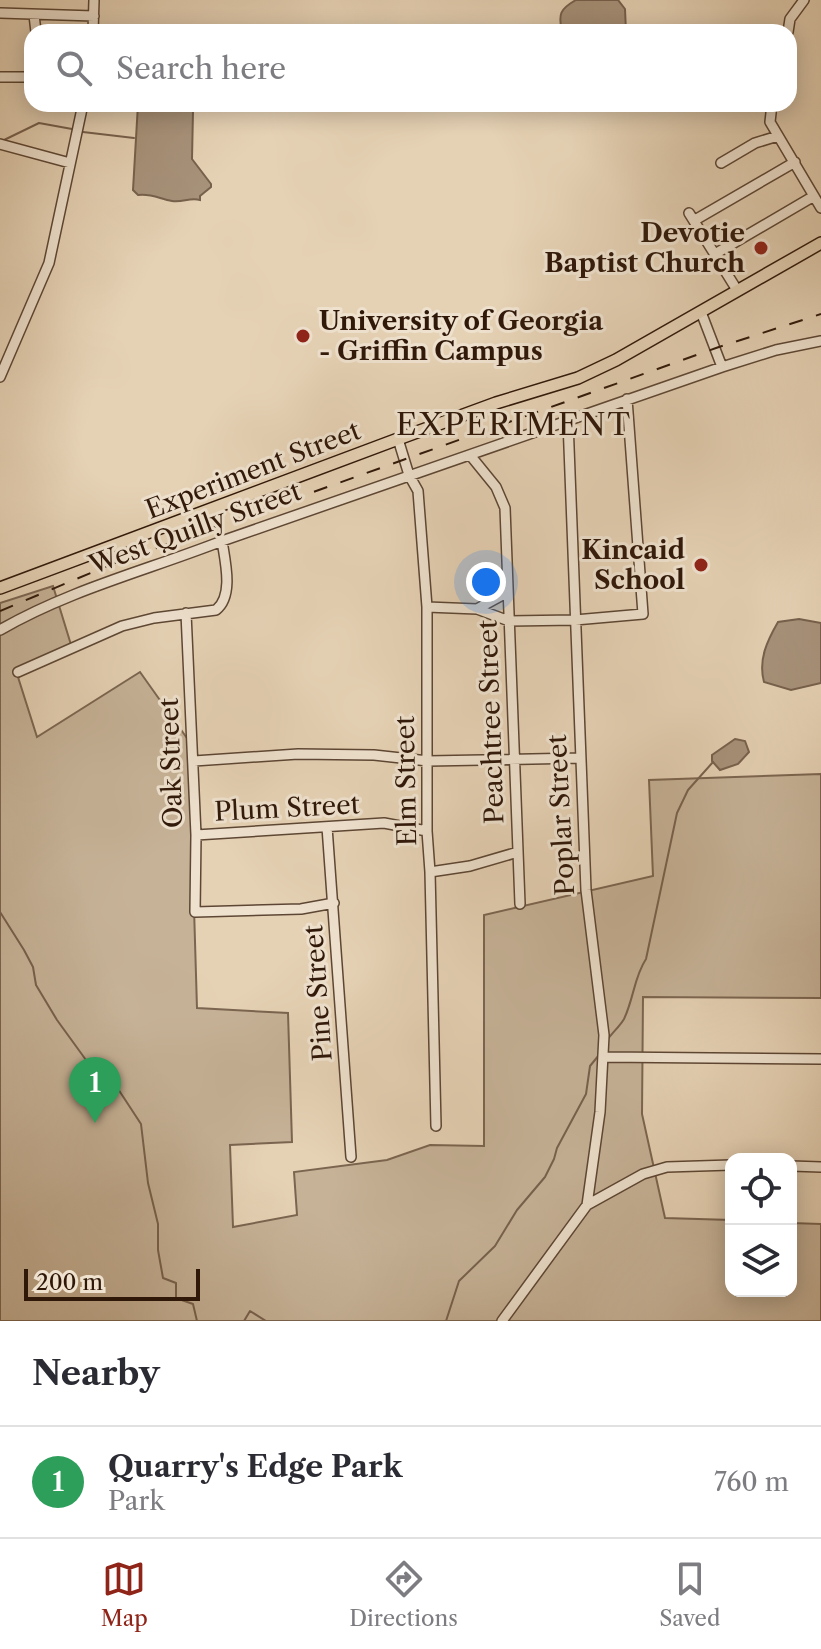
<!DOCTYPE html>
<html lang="en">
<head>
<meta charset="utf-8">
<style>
  body { margin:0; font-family:"Libre Caslon Text",serif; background:#f7f7f7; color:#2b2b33 }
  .controls { position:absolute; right:24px; bottom:24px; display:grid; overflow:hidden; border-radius:16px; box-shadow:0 4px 20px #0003 }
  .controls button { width:72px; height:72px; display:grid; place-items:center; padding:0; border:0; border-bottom:2px solid #e1e1e2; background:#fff; color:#2b2b33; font:40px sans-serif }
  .scale { position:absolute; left:24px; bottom:20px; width:176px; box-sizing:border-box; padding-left:8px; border:4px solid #301809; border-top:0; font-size:22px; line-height:28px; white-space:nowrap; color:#301809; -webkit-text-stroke:6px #eee1ce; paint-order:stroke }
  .you { position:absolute; left:486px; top:582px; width:28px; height:28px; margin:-20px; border:6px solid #fff; border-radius:50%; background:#1a73e8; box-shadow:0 0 0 12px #1a73e833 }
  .badge { display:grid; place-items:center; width:52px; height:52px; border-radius:50%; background:#8f2418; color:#fff; font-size:26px; font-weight:700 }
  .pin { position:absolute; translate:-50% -66px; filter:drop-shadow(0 2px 4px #0008) }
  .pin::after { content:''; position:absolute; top:42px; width:28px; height:24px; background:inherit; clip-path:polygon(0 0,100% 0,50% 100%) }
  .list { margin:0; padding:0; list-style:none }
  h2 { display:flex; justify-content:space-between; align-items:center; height:104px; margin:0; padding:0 32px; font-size:34px }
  h2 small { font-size:26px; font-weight:400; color:#7c7c81 }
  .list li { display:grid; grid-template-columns:52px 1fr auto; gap:24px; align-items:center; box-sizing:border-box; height:112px; padding:0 32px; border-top:2px solid #e1e1e2 }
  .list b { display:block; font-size:30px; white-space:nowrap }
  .list p { margin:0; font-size:26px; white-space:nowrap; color:#7c7c81 }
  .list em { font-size:26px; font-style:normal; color:#7c7c81 }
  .icon { flex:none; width:44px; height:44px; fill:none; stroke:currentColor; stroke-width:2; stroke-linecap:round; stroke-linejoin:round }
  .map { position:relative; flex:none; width:821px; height:1321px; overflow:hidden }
  .search { position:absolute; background:#fff; box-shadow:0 4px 20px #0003; left:24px; right:24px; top:24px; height:88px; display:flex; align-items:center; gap:20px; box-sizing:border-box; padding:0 28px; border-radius:24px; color:#7c7c81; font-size:30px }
  .sheet { height:216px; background:#fff }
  nav { display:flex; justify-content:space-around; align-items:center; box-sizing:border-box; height:112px; border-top:2px solid #e1e1e2; background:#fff; font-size:22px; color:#7c7c81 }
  nav a { display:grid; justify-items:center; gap:4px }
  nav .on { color:#8f2418 }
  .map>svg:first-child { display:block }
  .green { fill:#c6b297; stroke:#7b6550; stroke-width:2 }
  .water { fill:#a7927a; stroke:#77614d; stroke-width:2 }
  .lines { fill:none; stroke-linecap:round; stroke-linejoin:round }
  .stream { stroke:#77614d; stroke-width:2 }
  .minor-casing { stroke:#5d4634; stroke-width:12 }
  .major-casing { stroke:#301809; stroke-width:14 }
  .minor { stroke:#eee1ce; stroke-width:9 }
  .major { stroke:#e5d1b4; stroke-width:11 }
  .rail { stroke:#301809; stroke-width:2; stroke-dasharray:14 14; stroke-linecap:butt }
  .poi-dot { fill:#8f2418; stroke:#eee1ce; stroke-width:3 }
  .labels { text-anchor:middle; stroke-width:6; stroke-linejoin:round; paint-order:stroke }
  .poi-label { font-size:26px; font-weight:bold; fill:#301809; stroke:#eee1ce; text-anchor:end }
  .street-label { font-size:26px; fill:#301809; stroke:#eee1ce }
  .quarter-label { font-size:30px; letter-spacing:2px; fill:#301809; stroke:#eee1ce }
</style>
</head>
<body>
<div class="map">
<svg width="821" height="1321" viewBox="0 0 821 1321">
  <rect width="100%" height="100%" fill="#e5d1b4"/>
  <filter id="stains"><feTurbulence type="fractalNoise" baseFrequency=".0025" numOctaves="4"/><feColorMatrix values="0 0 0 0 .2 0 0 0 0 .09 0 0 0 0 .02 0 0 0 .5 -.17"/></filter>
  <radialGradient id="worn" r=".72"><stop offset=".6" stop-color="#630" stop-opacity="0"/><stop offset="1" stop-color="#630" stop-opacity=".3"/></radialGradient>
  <path class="green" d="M53 586 72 648 18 677 37 737 140 672 189 741 197 1008 288 1013 292 1142 230 1145 233 1227 297 1215 294 1172 387 1160 430 1145 484 1146V915L653 876 649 780 821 774V998L643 997 642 1114 665 1218 731 1220V1291H791V1223L821 1224V1321H0V603Z"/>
  <path class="water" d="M576 0H618L625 9 626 32H562C558 14 560 9 576 0Z
    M138 104H189L193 111 192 159 211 184V187L200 196V200C190 197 182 203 172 201 160 199 151 193 138 195L133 190Z
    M799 619 821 623V683L791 690 764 682C758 660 767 641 778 622Z
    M735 739 745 741 749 752 738 764 720 770 712 761V755Z"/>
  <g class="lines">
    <path class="stream" d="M83 132 134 138
      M2 141 39 123 72 129
      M0 912 24 950 33 967 36 985 57 1020 86 1060 105 1069 141 1124 148 1183 158 1224V1250L163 1278 176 1283V1298L193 1304 197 1321
      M608 1039C613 1032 620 1026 624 1019 634 998 634 977 646 959L677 813 688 790 713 762
      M244 1321 250 1311 266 1321
      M446 1321 459 1281 495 1246 517 1210 545 1177 554 1159 557 1148 586 1094 590 1066 599 1055"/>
    <g class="minor-casing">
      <path id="minor" d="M0 13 94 16
        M34 15 36 32
        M93 32 94 0
        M788 32 790 19 804 0
        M0 77H32
        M772 104 770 122 821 208
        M0 144 70 163
        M721 163 755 143 778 136
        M689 213 737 290
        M695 220 795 162
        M715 254 814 196
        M701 312 722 367
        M0 377 49 263 83 104
        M568 421 586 890 604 1035 600 1112 587 1205
        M398 439 409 475 418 491 427 607V831L430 872 436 1126
        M470 455 496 487 505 508 520 904
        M427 607 477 609 509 621 575 620 643 614 627 399
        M477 609 508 592
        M186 613 196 835 195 912 301 909 334 903
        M0 630C69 590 148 570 222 541L722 367 776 350 821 341
        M18 672 122 626 154 618 216 610C234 596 225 561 222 541
        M194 761 298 754 374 755 428 761 580 758
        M327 827 351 1157
        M196 835 384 823 427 831
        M430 872 470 866 518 852
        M605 1057 821 1059
        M791 1166 821 1167
        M502 1321 587 1205 643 1174 667 1167 731 1165"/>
    </g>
    <g class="major-casing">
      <path id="major" d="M0 588 398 439 496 403 578 378 616 360 821 243"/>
    </g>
    <use href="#minor" class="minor"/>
    <use href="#major" class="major"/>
    <path class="rail" d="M0 611 112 564 716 348 821 314"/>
  </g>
  <g class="poi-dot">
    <circle cx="761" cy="248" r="8"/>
    <circle cx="303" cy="336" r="8"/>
    <circle cx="701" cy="565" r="8"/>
  </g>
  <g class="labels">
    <g class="poi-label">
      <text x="745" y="242">Devotie<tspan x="745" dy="30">Baptist Church</tspan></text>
      <text x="319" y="330" text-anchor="start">University of Georgia<tspan x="319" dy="30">- Griffin Campus</tspan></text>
      <text x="685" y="559">Kincaid<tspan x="685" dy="30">School</tspan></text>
    </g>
    <g class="street-label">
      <text transform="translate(253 470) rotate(-21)" y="9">Experiment Street</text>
      <text transform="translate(195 528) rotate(-20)" y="9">West Quilly Street</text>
      <text transform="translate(491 722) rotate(-92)" y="9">Peachtree Street</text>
      <text transform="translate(171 763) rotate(-92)" y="9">Oak Street</text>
      <text transform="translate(406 781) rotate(-91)" y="9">Elm Street</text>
      <text transform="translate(287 808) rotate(-3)" y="9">Plum Street</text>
      <text transform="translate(561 815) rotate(-93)" y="9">Poplar Street</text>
      <text transform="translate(318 993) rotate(-94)" y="9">Pine Street</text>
    </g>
    <g class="quarter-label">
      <text x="514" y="435">EXPERIMENT</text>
    </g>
  </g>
  <rect width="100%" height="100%" filter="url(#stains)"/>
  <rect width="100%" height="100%" fill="url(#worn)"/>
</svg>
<div class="controls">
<button><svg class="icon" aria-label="locate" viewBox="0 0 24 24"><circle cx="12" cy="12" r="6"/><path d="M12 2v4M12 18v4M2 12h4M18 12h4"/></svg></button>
<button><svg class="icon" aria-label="layers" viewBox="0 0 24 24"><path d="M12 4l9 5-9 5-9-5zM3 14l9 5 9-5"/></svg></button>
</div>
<div class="scale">200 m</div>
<div class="you"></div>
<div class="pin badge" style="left:95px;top:1123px;background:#2e9e5b">1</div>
<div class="search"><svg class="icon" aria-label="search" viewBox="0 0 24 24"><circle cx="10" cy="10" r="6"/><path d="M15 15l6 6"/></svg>Search here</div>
</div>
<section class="sheet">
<h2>Nearby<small></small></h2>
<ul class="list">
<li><span class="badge" style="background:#2e9e5b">1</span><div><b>Quarry's Edge Park</b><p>Park</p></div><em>760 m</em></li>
</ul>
</section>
<nav>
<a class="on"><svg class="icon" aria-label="map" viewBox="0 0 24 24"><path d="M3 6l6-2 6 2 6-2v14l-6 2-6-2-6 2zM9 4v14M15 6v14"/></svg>Map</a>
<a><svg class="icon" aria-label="directions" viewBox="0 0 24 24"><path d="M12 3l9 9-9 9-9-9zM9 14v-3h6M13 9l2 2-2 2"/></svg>Directions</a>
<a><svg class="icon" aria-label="saved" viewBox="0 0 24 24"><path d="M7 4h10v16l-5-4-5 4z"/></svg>Saved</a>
</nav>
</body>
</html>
